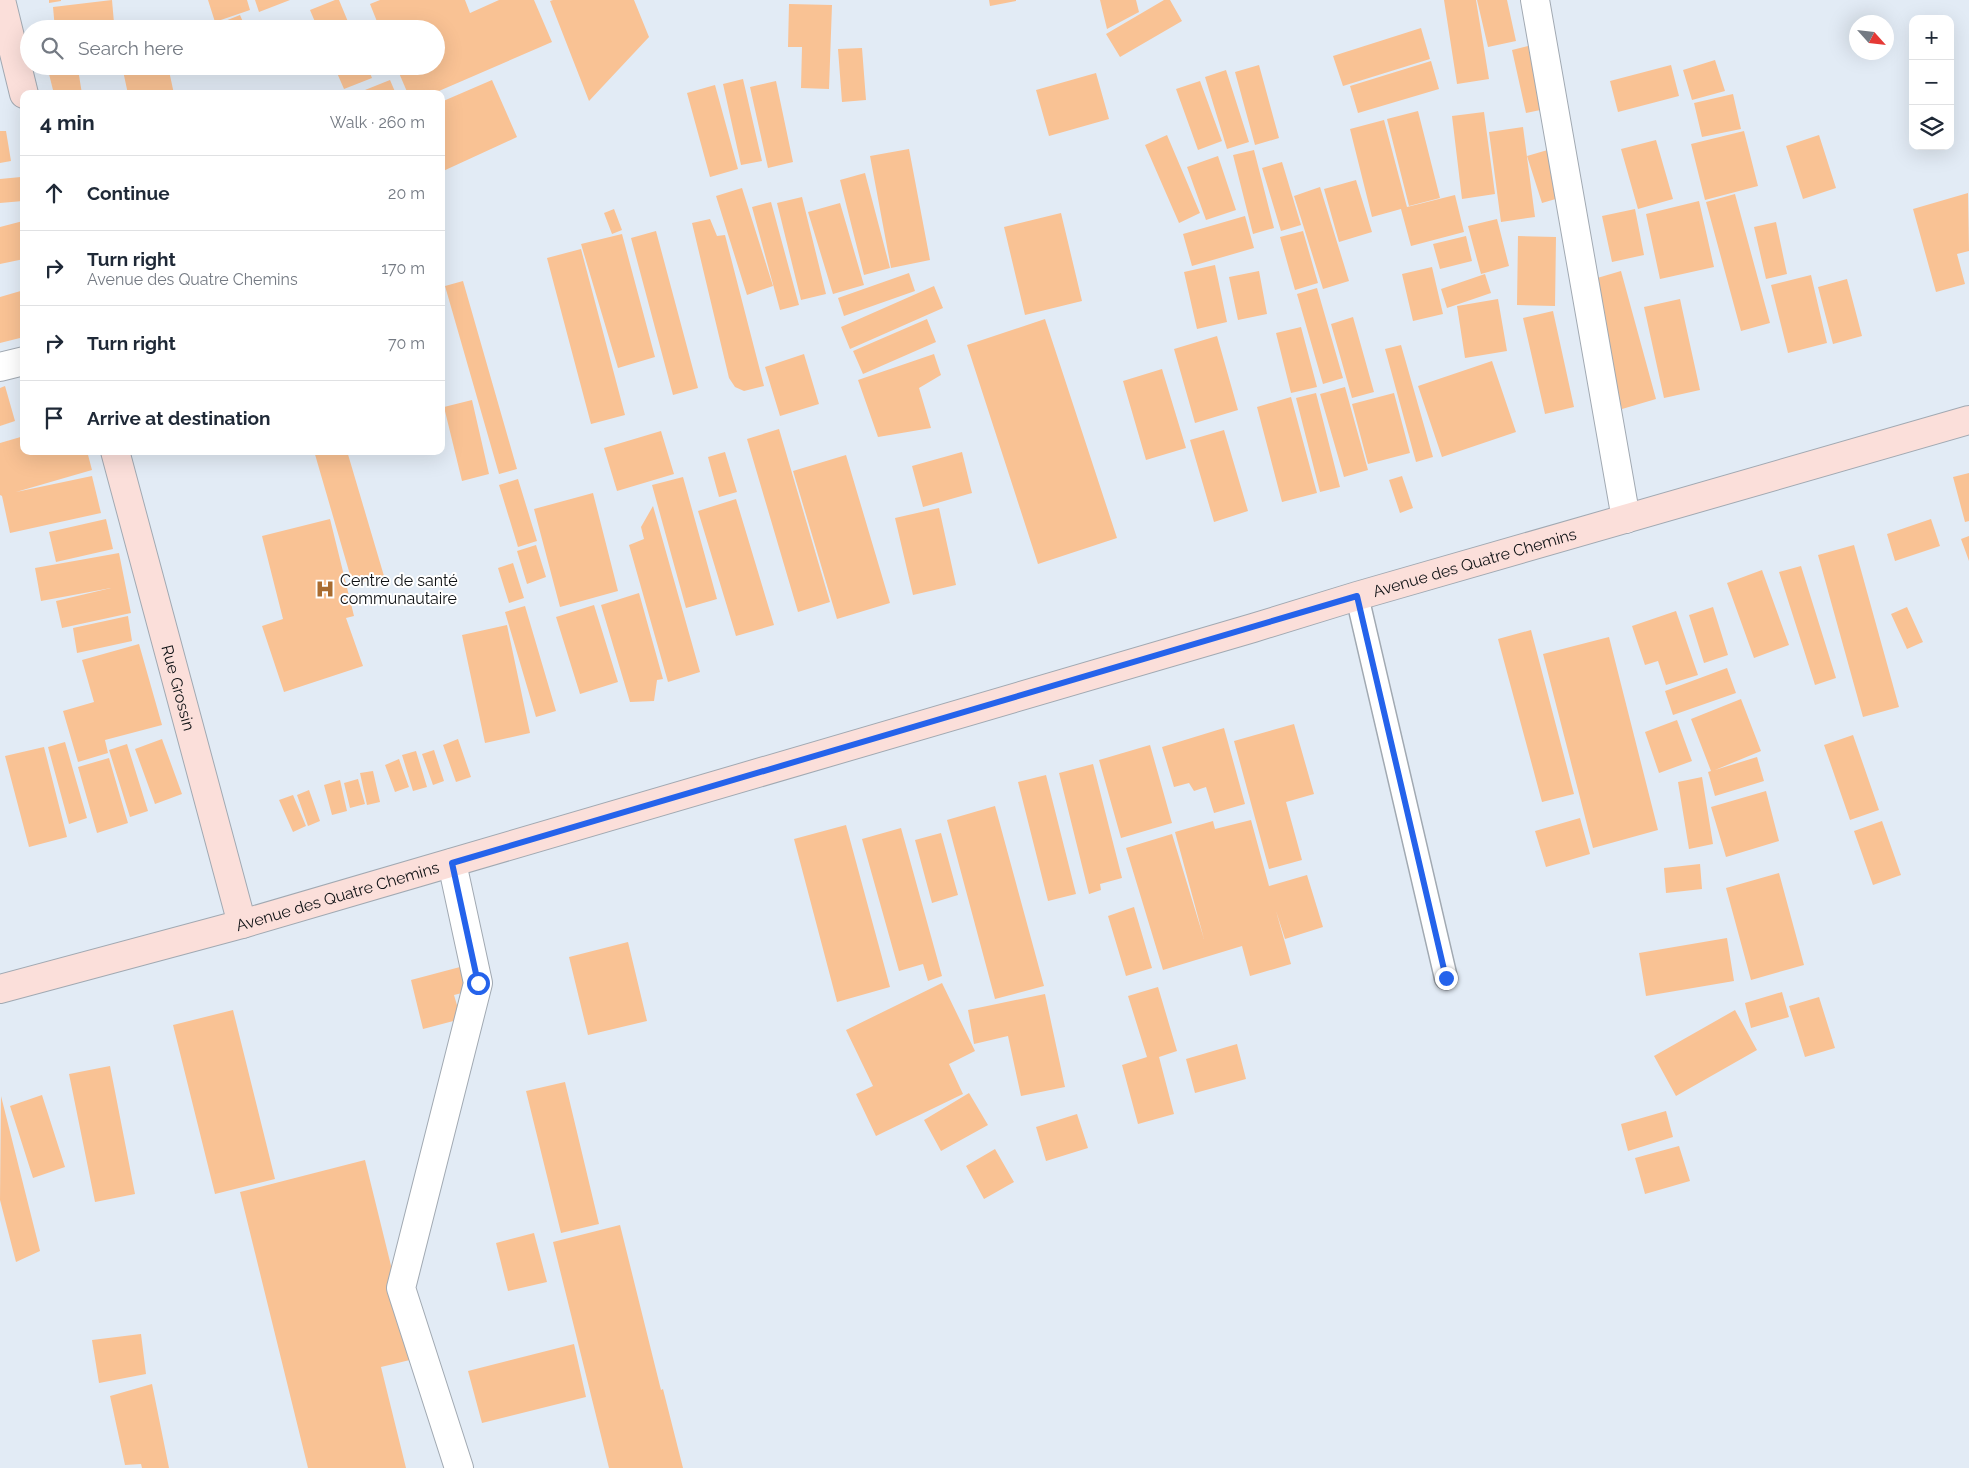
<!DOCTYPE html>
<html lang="en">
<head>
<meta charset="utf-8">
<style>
  body { margin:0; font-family:Raleway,sans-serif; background:#f6f6f7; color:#1f2937 }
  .controls { position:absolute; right:15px; top:15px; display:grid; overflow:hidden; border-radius:10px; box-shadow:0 5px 20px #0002 }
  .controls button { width:45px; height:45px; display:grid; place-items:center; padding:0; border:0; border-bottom:1px solid #e0e1e3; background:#fff; color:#1f2937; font:25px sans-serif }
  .compass { position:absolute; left:1849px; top:15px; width:45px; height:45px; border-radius:50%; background:#fff; box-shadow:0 5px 20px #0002; rotate:117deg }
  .stop { position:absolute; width:15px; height:15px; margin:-11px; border:4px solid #2563eb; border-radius:50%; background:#fff }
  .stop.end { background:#2563eb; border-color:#fff; box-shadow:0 1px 5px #0008 }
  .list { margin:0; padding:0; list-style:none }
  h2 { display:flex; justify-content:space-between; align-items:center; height:65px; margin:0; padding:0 20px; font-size:21px }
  h2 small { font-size:16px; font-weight:400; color:#747a83 }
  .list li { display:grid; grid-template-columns:32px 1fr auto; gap:15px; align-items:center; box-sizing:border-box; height:75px; padding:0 20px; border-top:1px solid #e0e1e3 }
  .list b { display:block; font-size:19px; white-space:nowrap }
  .list p { margin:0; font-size:16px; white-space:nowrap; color:#747a83 }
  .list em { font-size:16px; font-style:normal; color:#747a83 }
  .icon { flex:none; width:28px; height:28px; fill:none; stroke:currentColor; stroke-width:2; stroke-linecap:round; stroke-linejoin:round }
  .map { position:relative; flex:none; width:1969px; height:1468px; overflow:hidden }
  .search { position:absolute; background:#fff; box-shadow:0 5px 20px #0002; left:20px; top:20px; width:425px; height:55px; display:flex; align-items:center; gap:12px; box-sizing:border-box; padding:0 18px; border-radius:28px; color:#747a83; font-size:19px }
  .panel { position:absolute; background:#fff; box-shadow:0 5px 20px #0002; left:20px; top:90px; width:425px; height:365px; border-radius:10px }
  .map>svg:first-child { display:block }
  .building { fill:#f9c294 }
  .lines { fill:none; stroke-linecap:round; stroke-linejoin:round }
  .lane-casing { stroke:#a1a9b2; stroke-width:25 }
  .street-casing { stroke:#a1a9b2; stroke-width:30 }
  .secondary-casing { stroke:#a1a9b2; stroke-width:30 }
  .lane { stroke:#fff; stroke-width:22 }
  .street { stroke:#fff; stroke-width:28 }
  .secondary { stroke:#fbdfda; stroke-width:28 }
  .route { stroke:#2563eb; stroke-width:6 }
  .labels { text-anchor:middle; stroke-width:4; stroke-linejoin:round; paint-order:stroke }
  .street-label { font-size:16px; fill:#0f1215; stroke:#fff }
  .poi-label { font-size:16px; fill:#0f1215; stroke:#fff; text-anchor:start }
</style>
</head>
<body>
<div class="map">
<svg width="1969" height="1468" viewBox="0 0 1969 1468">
  <rect width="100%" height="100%" fill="#e2ebf5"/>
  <path class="building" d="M49 0H61V1L49 3Z
    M112 0 114 23 55 29 53 7Z
    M208 0H247L250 10 215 22Z
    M255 0H290L259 12Z
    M335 0H339L351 29H318L310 10Z
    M380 0H465L470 13 499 0H534L552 42 432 94H408L396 66H436V29H380L370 4Z
    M553 0H634L649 37 589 101 550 1Z
    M989 0H1016V1L990 6Z
    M1100 0H1136L1139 12 1107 29Z
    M1164 0H1170L1182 21 1120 57 1106 34Z
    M1444 0H1476L1489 79 1457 84Z
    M1477 0H1507L1516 41 1488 47Z
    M789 4 832 5 829 89 801 88 802 47H788Z
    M240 15 246 29H211L210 27Z
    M1421 28 1430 59 1343 86 1333 56Z
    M1536 44 1550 108 1526 113 1512 50Z
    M862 48 866 100 842 102 838 49Z
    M1715 60 1725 91 1692 100 1683 70Z
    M1431 61 1439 89 1358 113 1350 86Z
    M1259 65 1279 138 1255 145 1235 72Z
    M1671 65 1679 96 1618 112 1610 81Z
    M47 66H61L62 69H78L82 94H54Z
    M122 66H168L174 94H128Z
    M334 66H367L372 78 344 89Z
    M1226 70 1249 142 1227 149 1205 77Z
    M1096 73 1109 119 1049 136 1036 90Z
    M743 79 762 161 741 165 723 84Z
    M390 80 396 94H355Z
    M492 80 517 137 441 172V102Z
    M776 81 793 162 768 168 750 87Z
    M1200 81 1222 141 1198 150 1176 89Z
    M715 85 738 169 710 177 687 93Z
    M1733 94 1741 129 1702 137 1694 103Z
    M1418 111 1440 198 1409 206 1387 119Z
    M1484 112 1495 194 1462 199 1452 116Z
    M1384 120 1407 207 1455 195 1464 232 1411 246 1401 209 1372 217 1350 129Z
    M1523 127 1535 217 1501 222 1489 132Z
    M0 131H6L11 161 0 163Z
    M1744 131 1758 186 1705 200 1691 144Z
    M1167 135 1200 213 1179 223 1145 145Z
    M1819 135 1836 188 1803 199 1786 146Z
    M1656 140 1673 199 1638 209 1621 149Z
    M909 149 930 260 891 268 870 156Z
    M1551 149 1566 196 1542 203 1527 156Z
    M1254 150 1274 228 1253 234 1233 155Z
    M1218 156 1236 210 1206 220 1187 167Z
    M1282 162 1301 225 1281 231 1262 168Z
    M865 173 890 268 864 275 840 180Z
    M21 177 23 201 0 203V179Z
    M1356 180 1372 232 1339 242 1324 189Z
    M1320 187 1349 281 1323 289 1294 196Z
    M742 188 773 286 747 295 716 196Z
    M1968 193 1969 251 1957 254 1965 284 1936 292 1913 209Z
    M1735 194 1770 323 1741 331 1706 202Z
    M802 197 826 294 801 300 777 203Z
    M1699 201 1714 267 1660 279 1646 214Z
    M771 202 799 305 780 310 752 207Z
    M840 203 864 285 833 294 808 212Z
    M614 209 622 230 612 234 604 213Z
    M1635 209 1644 255 1612 262 1602 216Z
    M1061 213 1082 301 1025 315 1004 227Z
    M1245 216 1254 248 1192 266 1183 234Z
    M710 219 717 236 725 235 764 386 744 391 735 387 729 378 692 223Z
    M1497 219 1509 266 1481 274 1468 226Z
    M23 221 24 259 0 264V227Z
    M1776 222 1787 274 1766 279 1754 227Z
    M656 231 698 388 673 395 631 238Z
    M1303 231 1318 283 1295 290 1280 237Z
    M622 234 655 357 618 368 581 244Z
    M1466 236 1472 261 1440 269 1433 244Z
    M1518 236 1556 237 1555 306 1517 305Z
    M581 249 625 415 591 424 547 258Z
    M1215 265 1227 322 1197 329 1184 272Z
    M1432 267 1443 314 1413 321 1402 274Z
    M1259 271 1267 314 1238 320 1229 277Z
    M1621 271 1656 399 1622 409 1587 281Z
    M909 273 915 291 844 316 838 298Z
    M1485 274 1491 293 1447 308 1441 289Z
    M1811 275 1827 343 1788 353 1771 285Z
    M1847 279 1862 336 1833 344 1818 287Z
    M463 281 517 469 499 474 445 286Z
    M934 286 943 308 850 349 841 327Z
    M1317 288 1343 378 1323 384 1297 294Z
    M24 290V337L0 343V297Z
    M1498 299 1507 351 1465 358 1457 306Z
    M1680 299 1700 390 1664 398 1644 307Z
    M1553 311 1574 407 1545 414 1523 318Z
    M1353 317 1374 392 1352 398 1331 324Z
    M927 319 936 342 863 374 853 351Z
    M1045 319 1117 538 1038 564 967 345Z
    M1301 327 1317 387 1291 393 1276 333Z
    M1217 336 1238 410 1195 423 1174 349Z
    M1401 345 1433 457 1416 462 1385 349Z
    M804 354 819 404 780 416 765 367Z
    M934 354 941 375 919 388 931 428 878 437 858 380Z
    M1492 361 1516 432 1442 457 1418 386Z
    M1162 369 1186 448 1146 460 1123 381Z
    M5 386 15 421 0 426V388Z
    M1345 387 1368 470 1344 477 1320 394Z
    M1316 393 1340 487 1320 492 1296 398Z
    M1394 393 1410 453 1368 464 1352 404Z
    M1291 397 1317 493 1282 502 1257 407Z
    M472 400 489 474 462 481 444 407Z
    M779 429 830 602 798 612 747 439Z
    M1224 430 1248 511 1214 522 1190 440Z
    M661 431 674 474 617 491 604 448Z
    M24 436V451H87L92 470 16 492 92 476 101 513 10 533 2 496 0 495V443Z
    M314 451H347L384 576 353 585Z
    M725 452 737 492 719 497 708 457Z
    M962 452 972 493 923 507 912 466Z
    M846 455 890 603 837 619 793 471Z
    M1969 473V521L1965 522 1953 477Z
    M1402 476 1413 508 1400 513 1389 480Z
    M683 477 717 599 686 608 652 485Z
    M518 479 537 541 518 547 499 485Z
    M593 493 618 591 560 607 534 509Z
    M736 499 774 625 736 636 698 511Z
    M653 506 700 672 668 682 629 545 644 539 641 527Z
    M939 508 956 585 913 595 895 518Z
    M106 519 113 549 56 562 49 532Z
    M330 519 354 616 346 618 363 666 284 692 262 626 283 619 262 536Z
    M1931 519 1940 546 1895 561 1887 534Z
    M1969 536V561L1961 539Z
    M536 545 546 577 527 584 517 551Z
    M1854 545 1899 707 1863 717 1818 555Z
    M119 553 131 613 62 628 56 601 111 588 41 601 35 568Z
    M513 563 524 598 509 603 498 568Z
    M1801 566 1836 678 1815 685 1779 572Z
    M1762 570 1789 645 1754 658 1727 583Z
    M639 593 663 679 657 680 654 701 630 702 601 605Z
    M594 605 618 682 580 694 556 617Z
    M525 606 556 711 536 717 505 612Z
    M1713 607 1728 655 1704 663 1689 615Z
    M1907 607 1923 642 1907 649 1891 614Z
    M1676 611 1698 675 1666 685 1658 661 1645 665 1632 626Z
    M128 616 132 641 77 653 73 628Z
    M507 625 530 733 485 743 462 635Z
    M1531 630 1574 794 1542 802 1498 639Z
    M1609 637 1658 830 1593 848 1543 654Z
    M139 644 162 725 105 740 108 753 78 762 63 711 94 702 82 660Z
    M1727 668 1736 693 1673 715 1665 691Z
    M1741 699 1761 751 1715 770 1757 757 1764 781 1715 796 1708 772 1711 771 1691 719Z
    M1677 720 1692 761 1659 773 1645 732Z
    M1294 724 1314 794 1286 802 1302 860 1269 869 1234 741Z
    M1224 728 1245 804 1214 813 1206 787 1194 791 1189 783 1174 787 1162 747Z
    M1853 735 1879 810 1850 820 1824 745Z
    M162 739 182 794 155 804 135 749Z
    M458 739 471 777 456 782 443 745Z
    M65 742 87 818 69 824 48 747Z
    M127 744 148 811 130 817 109 750Z
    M1150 745 1172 823 1121 838 1099 760Z
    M44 747 67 837 29 847 5 756Z
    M434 750 444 781 433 785 422 754Z
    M416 751 427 787 413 791 402 755Z
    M109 758 128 823 97 833 78 767Z
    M399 759 409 787 395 792 385 765Z
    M1093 764 1122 878 1100 884 1101 890 1089 894 1059 773Z
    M373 771 380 802 367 805 360 773Z
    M1046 775 1076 894 1048 901 1018 782Z
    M1702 777 1713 844 1689 849 1678 782Z
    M358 779 365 804 350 808 344 783Z
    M340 780 347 811 332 815 324 785Z
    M309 790 320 821 308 826 297 795Z
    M1766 791 1779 841 1726 857 1711 807Z
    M293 795 306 826 293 832 279 800Z
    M995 806 1044 986 995 999 947 820Z
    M1580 818 1590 854 1546 867 1535 831Z
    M1251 820 1269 886 1307 875 1323 927 1285 939 1276 911 1291 964 1250 976 1242 946 1163 970 1126 848 1172 834 1204 939 1175 832 1213 821 1215 829Z
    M1882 821 1901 875 1873 885 1854 831Z
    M846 825 890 987 837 1002 794 839Z
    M901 828 942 976 928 981 923 964 899 971 862 839Z
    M941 833 958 895 932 903 915 840Z
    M1700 864 1702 889 1666 893 1664 868Z
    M1779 873 1804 965 1751 980 1726 888Z
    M1134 907 1152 968 1126 976 1108 916Z
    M1727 938 1734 981 1646 996 1639 953Z
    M628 942 647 1021 588 1035 569 957Z
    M460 967 466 992 454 995 461 1019 423 1029 411 980Z
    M942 983 975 1051 949 1064 963 1094 876 1136 856 1094 873 1086 846 1030Z
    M1158 987 1177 1051 1159 1057 1174 1114 1138 1124 1122 1065 1147 1057 1128 996Z
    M1782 992 1789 1017 1751 1028 1745 1003Z
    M1045 994 1065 1087 1021 1096 1008 1036 974 1044 968 1010Z
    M1819 997 1835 1048 1805 1057 1789 1006Z
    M233 1010 275 1179 215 1194 173 1025Z
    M1735 1010 1757 1050 1676 1096 1654 1056Z
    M1237 1044 1246 1079 1195 1093 1186 1059Z
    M110 1066 135 1194 95 1202 69 1074Z
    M565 1082 599 1224 561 1233 526 1091Z
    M969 1093 988 1125 941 1151 924 1120Z
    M42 1095 65 1167 33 1178 10 1106Z
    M1 1096 40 1251 16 1262 0 1200Z
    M1666 1111 1673 1137 1628 1151 1621 1124Z
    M1077 1114 1088 1148 1046 1161 1036 1127Z
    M1679 1146 1690 1181 1645 1194 1635 1158Z
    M995 1149 1014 1182 984 1199 966 1166Z
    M365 1160 414 1359 381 1367 406 1468H308L240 1192Z
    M620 1225 661 1390 663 1389 683 1468H609L553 1242Z
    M534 1233 547 1282 508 1291 496 1243Z
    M141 1334 146 1374 99 1383 92 1340Z
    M574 1344 586 1397 482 1423 468 1371Z
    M152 1384 169 1468H142L141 1464 125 1465 110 1396Z"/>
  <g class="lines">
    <g class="lane-casing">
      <path id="lane" d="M1357 596 1446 978"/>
    </g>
    <g class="street-casing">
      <path id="street" d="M1535 0 1626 519
        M0 367 24 361
        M452 863 478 983 401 1288 459 1468"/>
    </g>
    <g class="secondary-casing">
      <g id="secondary">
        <path d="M1 0 24 94"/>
        <path id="s1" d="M115 451 242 924"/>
        <path id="s2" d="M0 989 242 924 1253 628 1357 596 1969 420"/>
      </g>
    </g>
    <use href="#lane" class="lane"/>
    <use href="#street" class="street"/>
    <use href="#secondary" class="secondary"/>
  </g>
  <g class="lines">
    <path class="route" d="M478 983 452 863 1357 596 1446 978"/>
  </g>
  <defs>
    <g id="hospital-bare" transform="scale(1.5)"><path d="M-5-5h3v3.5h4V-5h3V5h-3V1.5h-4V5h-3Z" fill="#a96c30" stroke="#fff" stroke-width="2.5" paint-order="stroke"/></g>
  </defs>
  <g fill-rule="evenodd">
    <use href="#hospital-bare" x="325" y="589"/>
  </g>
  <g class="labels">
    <g class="street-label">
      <text dy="6" stroke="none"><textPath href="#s2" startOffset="1535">Avenue des Quatre Chemins</textPath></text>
      <text dy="6" stroke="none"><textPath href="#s1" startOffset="245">Rue Grossin</textPath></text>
      <text dy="6" stroke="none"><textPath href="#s2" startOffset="350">Avenue des Quatre Chemins</textPath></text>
    </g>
    <g class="poi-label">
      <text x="340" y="586">Centre de santé<tspan x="340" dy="18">communautaire</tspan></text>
    </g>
  </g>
</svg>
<div class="controls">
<button>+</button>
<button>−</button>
<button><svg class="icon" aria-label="layers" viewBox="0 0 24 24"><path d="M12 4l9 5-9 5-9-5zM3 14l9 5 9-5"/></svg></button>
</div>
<svg class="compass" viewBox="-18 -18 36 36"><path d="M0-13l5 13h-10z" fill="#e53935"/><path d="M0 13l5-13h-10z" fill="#747a83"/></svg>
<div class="stop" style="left:478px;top:983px"></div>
<div class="stop end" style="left:1446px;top:978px"></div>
<div class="search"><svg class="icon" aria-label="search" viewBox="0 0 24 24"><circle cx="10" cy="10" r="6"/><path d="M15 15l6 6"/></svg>Search here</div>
<section class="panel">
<h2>4 min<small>Walk · 260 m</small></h2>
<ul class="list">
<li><svg class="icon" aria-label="ahead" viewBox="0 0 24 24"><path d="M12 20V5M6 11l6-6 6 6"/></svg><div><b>Continue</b></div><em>20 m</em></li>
<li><svg class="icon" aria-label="right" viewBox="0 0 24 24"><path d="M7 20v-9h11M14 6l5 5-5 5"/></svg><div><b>Turn right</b><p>Avenue des Quatre Chemins</p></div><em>170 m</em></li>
<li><svg class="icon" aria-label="right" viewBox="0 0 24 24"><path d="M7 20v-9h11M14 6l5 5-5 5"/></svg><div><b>Turn right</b></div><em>70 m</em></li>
<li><svg class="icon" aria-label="arrive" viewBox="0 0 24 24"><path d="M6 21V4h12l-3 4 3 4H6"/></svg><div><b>Arrive at destination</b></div></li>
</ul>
</section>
</div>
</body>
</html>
